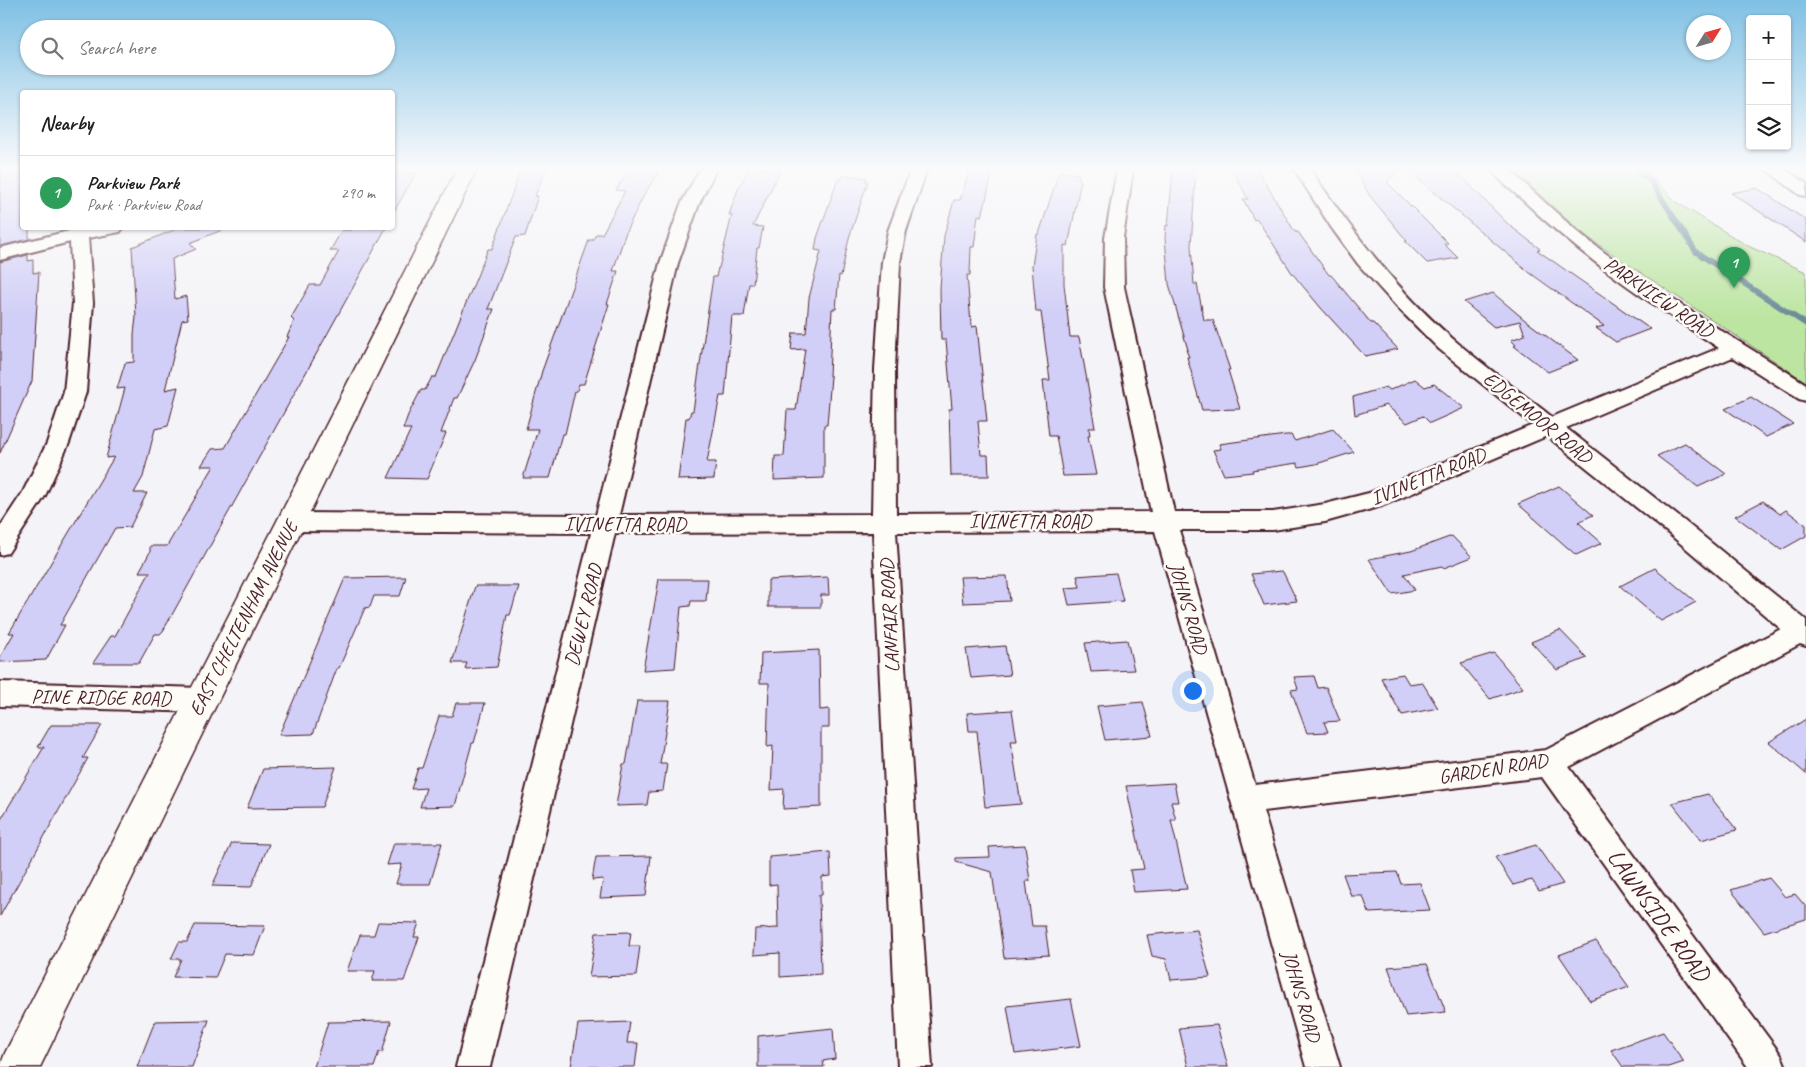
<!DOCTYPE html>
<html lang="en">
<head>
<meta charset="utf-8">
<style>
  body { margin:0; font-family:Caveat,sans-serif; background:#f2f2f2; color:#202124 }
  .controls { position:absolute; right:15px; top:15px; display:grid; overflow:hidden; border-radius:5px; box-shadow:0 1px 4px #0004 }
  .controls button { width:45px; height:45px; display:grid; place-items:center; padding:0; border:0; border-bottom:1px solid #e0e0e0; background:#fff; color:#202124; font:25px sans-serif }
  .compass { position:absolute; left:1686px; top:15px; width:45px; height:45px; border-radius:50%; background:#fff; box-shadow:0 1px 4px #0004; rotate:53deg }
  .you { position:absolute; left:1192px; top:690px; width:18px; height:18px; margin:-12px; border:4px solid #fff; border-radius:50%; background:#1a73e8; box-shadow:0 0 0 8px #1a73e833 }
  .badge { display:grid; place-items:center; width:32px; height:32px; border-radius:50%; background:#1a73e8; color:#fff; font-size:16px; font-weight:700 }
  .pin { position:absolute; translate:-50% -41px; filter:drop-shadow(0 1px 2px #0008) }
  .pin::after { content:''; position:absolute; top:26px; width:18px; height:15px; background:inherit; clip-path:polygon(0 0,100% 0,50% 100%) }
  .list { margin:0; padding:0; list-style:none }
  h2 { display:flex; justify-content:space-between; align-items:center; height:65px; margin:0; padding:0 20px; font-size:21px }
  h2 small { font-size:16px; font-weight:400; color:#757577 }
  .list li { display:grid; grid-template-columns:32px 1fr auto; gap:15px; align-items:center; box-sizing:border-box; height:75px; padding:0 20px; border-top:1px solid #e0e0e0 }
  .list b { display:block; font-size:19px; white-space:nowrap }
  .list p { margin:0; font-size:16px; white-space:nowrap; color:#757577 }
  .list em { font-size:16px; font-style:normal; color:#757577 }
  .icon { flex:none; width:28px; height:28px; fill:none; stroke:currentColor; stroke-width:2; stroke-linecap:round; stroke-linejoin:round }
  .map { position:relative; flex:none; width:1806px; height:1067px; overflow:hidden }
  .search { position:absolute; background:#fff; box-shadow:0 1px 4px #0004; left:20px; top:20px; width:375px; height:55px; display:flex; align-items:center; gap:12px; box-sizing:border-box; padding:0 18px; border-radius:28px; color:#757577; font-size:19px }
  .panel { position:absolute; background:#fff; box-shadow:0 1px 4px #0004; left:20px; top:90px; width:375px; height:140px; border-radius:5px }
  .map>svg:first-child { display:block }
  .green { fill:#bce5a1; stroke:#838266 }
  .lines { fill:none; stroke-linecap:round; stroke-linejoin:round }
  .stream { stroke:#6c8a97; stroke-width:5.5 }
  .building { fill:#d1cef7; stroke:#4a1f2b }
  .minor-casing { stroke:#4a1f2b; stroke-width:4 }
  .highway-casing { stroke:#4a1f2b; stroke-width:3 }
  .minor { fill:#fdfcf7; fill-rule:evenodd }
  .highway { fill:#fdfcf7; fill-rule:evenodd }
  .labels { text-anchor:middle; stroke-width:5; stroke-linejoin:round; paint-order:stroke }
  .street-label { font-size:20px; fill:#4a1f2b; stroke:#fdfcf7 }
  .near-street-label { font-size:24px; fill:#4a1f2b; stroke:#fdfcf7 }
</style>
</head>
<body>
<div class="map">
<svg width="1806" height="1067" viewBox="0 0 1806 1067">
  <rect width="100%" height="100%" fill="#f4f3f7"/>
  <filter id="ink" filterUnits="userSpaceOnUse"><feTurbulence type="fractalNoise" baseFrequency=".02" numOctaves="2"/><feDisplacementMap in="SourceGraphic" scale="10" xChannelSelector="R" yChannelSelector="G"/><feConvolveMatrix kernelMatrix="1 2 1 2 8 2 1 2 1" color-interpolation-filters="sRGB"/></filter>
  <g filter="url(#ink)">
    <path class="green" d="M1514 169H1645L1676 202 1748 246 1806 272V382L1593 241 1557 213Z"/>
    <g class="lines">
      <path class="stream" d="M1635 169 1650 180 1696 252 1806 324"/>
    </g>
    <path class="building" d="M2 169H22V228H29V239L0 246V191Z
      M521 169H546L535 196H538L525 236 516 237 488 309H494L475 360 457 398H454L441 433H446L427 479 388 478 411 429H403L408 415 421 390H425L432 377H436L488 249H492Z
      M749 169H781L753 226 763 227 759 248H757L753 284H749L744 316H732L725 396H720L707 462H716L714 479 678 480 686 418H689L691 411H693L713 277H716L718 268H719L732 215H729L738 189Z
      M970 169 993 171 982 216 978 215 974 247H971L970 275H967L971 324H972V327L977 326 987 421H978L981 455H988L989 476H951L949 409H952L946 340H941L940 288 944 236 954 200H960Z
      M1173 169H1196L1191 246 1194 284H1197L1204 320H1213L1230 370H1228L1240 409 1202 410 1187 357H1189L1186 350H1188L1169 284 1165 238 1166 225 1168 226Z
      M1232 169H1257L1295 232H1298L1329 275H1331L1371 323H1373L1398 349 1365 356 1321 308 1292 273 1257 219 1254 220 1243 199H1248Z
      M1454 169 1509 225 1540 249 1537 250 1650 329 1616 342 1596 328 1604 326 1530 273 1408 170Z
      M629 170 658 173 645 193 627 229 613 271H618L607 304H609L584 384H579L577 391H575L565 434H562L550 478H523L538 429H526L542 371 589 240H593L596 234H602L625 191 616 190Z
      M1355 170H1399L1387 182 1448 243 1444 244 1458 258 1427 263 1405 241H1407L1370 196Z
      M1059 172 1079 174 1078 179 1081 180 1068 246 1064 245V284L1070 337H1079L1086 375 1095 428H1089L1090 436H1088L1096 475 1063 476 1056 436H1049L1043 380H1050L1041 312H1036L1032 266 1037 234H1039Z
      M392 173H416L392 215Z
      M843 175 867 178 865 181H868L849 238 841 276 839 275 836 309H832L829 376H831L827 425H824V478L774 480 775 456H784L787 410H796L805 349 791 350 793 333H806L809 298 821 251 815 250 817 238 838 179 841 180Z
      M1757 188 1806 220V242L1731 193Z
      M179 228H227L190 243 196 249 172 259 175 299 186 296 188 319 182 320 165 390 178 387 168 426 155 429 143 477 134 493H147L130 527 115 528 60 625H65L46 660 0 662V657L14 633H9L114 457 106 458 125 388 117 389 125 363 134 362V334L136 317 132 247Z
      M353 228H386L163 631 160 634H155L139 663H93L111 636H115L150 572H139L150 552V546H167L214 466H201L212 449 225 448 289 337H287L294 321 291 318 310 285H320L339 251H330L342 230H352Z
      M28 255V261L33 260V273L39 272 32 381 0 453V262Z
      M1493 293 1525 320 1578 360 1548 372 1514 346 1516 345 1511 340 1525 335 1520 321 1494 327 1464 302Z
      M1415 379 1425 387 1434 384 1464 408 1430 423 1423 416 1407 423 1386 405 1355 415 1353 397 1386 387 1390 390Z
      M1751 397 1793 424 1766 437 1725 409Z
      M1333 429 1354 452 1316 464 1299 467 1297 463 1252 470 1253 472 1224 475 1213 450 1221 449 1219 444 1286 435H1291L1295 441Z
      M1685 443 1726 474 1698 487 1657 456Z
      M1559 486 1593 515 1578 522 1602 543 1576 555 1518 504Z
      M1763 501 1780 514 1786 510 1806 525V536L1781 550 1735 516Z
      M1452 536 1472 557 1444 568 1442 566 1404 574 1415 590 1392 594 1369 559 1411 551Z
      M1655 568 1696 602 1661 621 1620 586Z
      M1281 571 1283 572 1297 601 1264 605 1251 574Z
      M1116 573 1123 601 1069 605 1065 588 1080 587 1077 576Z
      M1007 576 1010 601 963 603 960 577Z
      M406 577 400 596H374L370 607 365 608 339 668H337L313 734 279 735 345 578Z
      M828 577 829 595H821V607H768V580Z
      M659 579H708L706 601H691L690 606 681 607 675 668 643 670Z
      M475 586H519L510 615H507L497 667 465 669 467 663H452Z
      M1560 630 1587 658 1557 670 1531 642Z
      M1127 640 1134 670 1091 672 1085 643Z
      M1005 646 1010 675 971 678 966 649Z
      M819 650 820 710 829 709V728H821V807L783 809 784 789 771 790 773 746 767 747 769 683H760L761 653Z
      M1494 653 1523 688 1490 699 1461 663Z
      M1403 674 1409 684 1422 682 1438 708 1402 715 1381 678Z
      M1314 676 1318 688 1326 687 1340 721 1324 722 1328 732 1307 733 1291 690 1298 689 1294 677Z
      M637 701H670L660 764H667L663 791 649 792 647 805 616 806 623 764H626Z
      M1143 702 1152 736 1105 740 1097 706Z
      M456 703H485L474 743H472L455 806 420 807 426 788 411 789 418 768H422L439 716H452Z
      M1012 710 1017 741H1011L1021 804 985 807 977 731H969L967 713Z
      M1806 719V774L1769 742Z
      M51 725H102L83 758H88L0 916V821L44 747H38Z
      M336 767 322 807 247 808 263 769Z
      M1174 783 1178 802H1171L1176 820H1171L1187 889 1134 892 1130 870 1144 869 1126 786Z
      M1708 794 1737 830 1701 840 1672 803Z
      M232 843 269 844 251 887 212 886Z
      M394 843H442L430 884H396L402 864 387 865Z
      M1025 845 1030 881H1026L1032 926H1045L1049 955 1004 958 992 872 956 862V858L990 857 989 847Z
      M1536 845 1563 884 1539 891 1532 880 1513 885 1495 857Z
      M830 852 831 876 822 877V895H819L821 974 780 977V953L754 955 755 929 778 928 777 884 769 885V857Z
      M651 856 646 896 600 898 603 879 592 880 596 857Z
      M1397 872 1401 884 1420 883 1430 910 1369 913 1363 896H1351L1343 874Z
      M1769 878 1785 897 1795 894 1806 907V919L1764 932 1731 890Z
      M378 922 419 923 414 937H419L404 981H372L375 971H347L360 935H374Z
      M195 925 265 926 254 955 225 954 215 978 173 977 181 959H171L179 942H187Z
      M1197 930 1210 977 1171 980 1166 959 1152 956 1147 935Z
      M631 932 629 946H640L636 976 589 977 596 933Z
      M1596 941 1629 987 1590 1001 1559 955Z
      M1427 964 1446 1012 1406 1016 1388 967Z
      M1071 999 1081 1046 1015 1054 1007 1006Z
      M209 1020 192 1067H137L155 1021Z
      M391 1021 382 1053 379 1052 374 1067H314L328 1022Z
      M630 1022 627 1043H638L635 1067H571L578 1024Z
      M1217 1025 1228 1067H1188L1179 1028Z
      M833 1028 835 1059 823 1061 824 1067H758V1036Z
      M1663 1032 1684 1062 1669 1067H1623L1611 1050Z"/>
    <g class="lines">
      <g class="minor-casing">
        <path id="minor" d="M700 169H716L699 204 678 263 619 515 872 514 875 369 882 262 888 231 911 169H927L906 231 900 262 895 369 896 514 1151 512 1104 287 1105 238 1117 169H1133L1123 238 1124 287 1174 512H1273L1325 504 1369 493 1533 425 1439 349 1396 306 1358 264 1331 227 1294 169H1310C1352 231 1396 290 1453 339 1485 367 1519 391 1552 417L1719 348C1650 303 1583 258 1524 201 1514 192 1498 180 1492 169H1509C1538 196 1566 223 1597 247 1664 297 1736 339 1806 384V401L1799 399 1733 357 1566 428 1683 520 1806 620V646L1800 644 1569 767 1781 1055 1786 1067H1748L1542 777 1263 811 1340 1067H1306L1155 531 896 532 932 1067H898L873 532 615 533 490 1067H456L591 533 291 531 283 528 279 522 283 516 291 513 596 515 660 263 681 204ZM1547 436 1667 532 1781 629 1546 750 1255 785 1179 530H1273L1325 522 1382 506Z
          M1765 169H1784L1806 183V196L1800 195Z
          M69 228H123L120 232 88 238 93 303 86 392 69 443 45 496 8 553 0 555V527L23 492 47 443 64 392 73 303 70 242 0 260V248L69 231Z
          M0 682 202 688 212 692 215 700 212 708 202 712 0 706Z"/>
      </g>
      <g class="highway-casing">
        <path id="highway" d="M457 169H477L40 1067H0L5 1053Z"/>
      </g>
      <use href="#minor" class="minor"/>
      <use href="#highway" class="highway"/>
    </g>
  </g>
  <linearGradient id="sky" x2="0" y2="1"><stop stop-color="#7fc0e4"/><stop offset="0.53" stop-color="#fafafb"/><stop offset="1" stop-color="#fafafb" stop-opacity="0"/></linearGradient>
  <rect width="1806" height="318" fill="url(#sky)"/>
  <g class="labels">
    <g class="street-label">
      <text transform="translate(1659 297) rotate(34)" y="7">PARKVIEW ROAD</text>
      <text transform="translate(1538 417) rotate(39)" y="7">EDGEMOOR ROAD</text>
      <text transform="translate(1428 476) rotate(-22)" y="7">IVINETTA ROAD</text>
      <text x="1030" y="528">IVINETTA ROAD</text>
      <text x="625" y="531">IVINETTA ROAD</text>
      <text transform="translate(1189 608) rotate(74)" y="7">JOHNS ROAD</text>
      <text transform="translate(583 615) rotate(-76)" y="7">DEWEY ROAD</text>
      <text transform="translate(889 616) rotate(-93)" y="7">LANFAIR ROAD</text>
      <text transform="translate(243 618) rotate(-63)" y="7">EAST CHELTENHAM AVENUE</text>
      <text transform="translate(101 697) rotate(1)" y="7">PINE RIDGE ROAD</text>
      <text transform="translate(1493 768) rotate(-9)" y="7">GARDEN ROAD</text>
      <text transform="translate(1302 996) rotate(74)" y="7">JOHNS ROAD</text>
    </g>
    <g class="near-street-label">
      <text transform="translate(1659 915) rotate(54)" y="8">LAWNSIDE ROAD</text>
    </g>
  </g>
</svg>
<div class="controls">
<button>+</button>
<button>−</button>
<button><svg class="icon" aria-label="layers" viewBox="0 0 24 24"><path d="M12 4l9 5-9 5-9-5zM3 14l9 5 9-5"/></svg></button>
</div>
<svg class="compass" viewBox="-18 -18 36 36"><path d="M0-13l5 13h-10z" fill="#e53935"/><path d="M0 13l5-13h-10z" fill="#757577"/></svg>
<div class="you"></div>
<div class="pin badge" style="left:1734px;top:288px;background:#2e9e5b">1</div>
<div class="search"><svg class="icon" aria-label="search" viewBox="0 0 24 24"><circle cx="10" cy="10" r="6"/><path d="M15 15l6 6"/></svg>Search here</div>
<section class="panel">
<h2>Nearby<small></small></h2>
<ul class="list">
<li><span class="badge" style="background:#2e9e5b">1</span><div><b>Parkview Park</b><p>Park · Parkview Road</p></div><em>290 m</em></li>
</ul>
</section>
</div>
</body>
</html>
